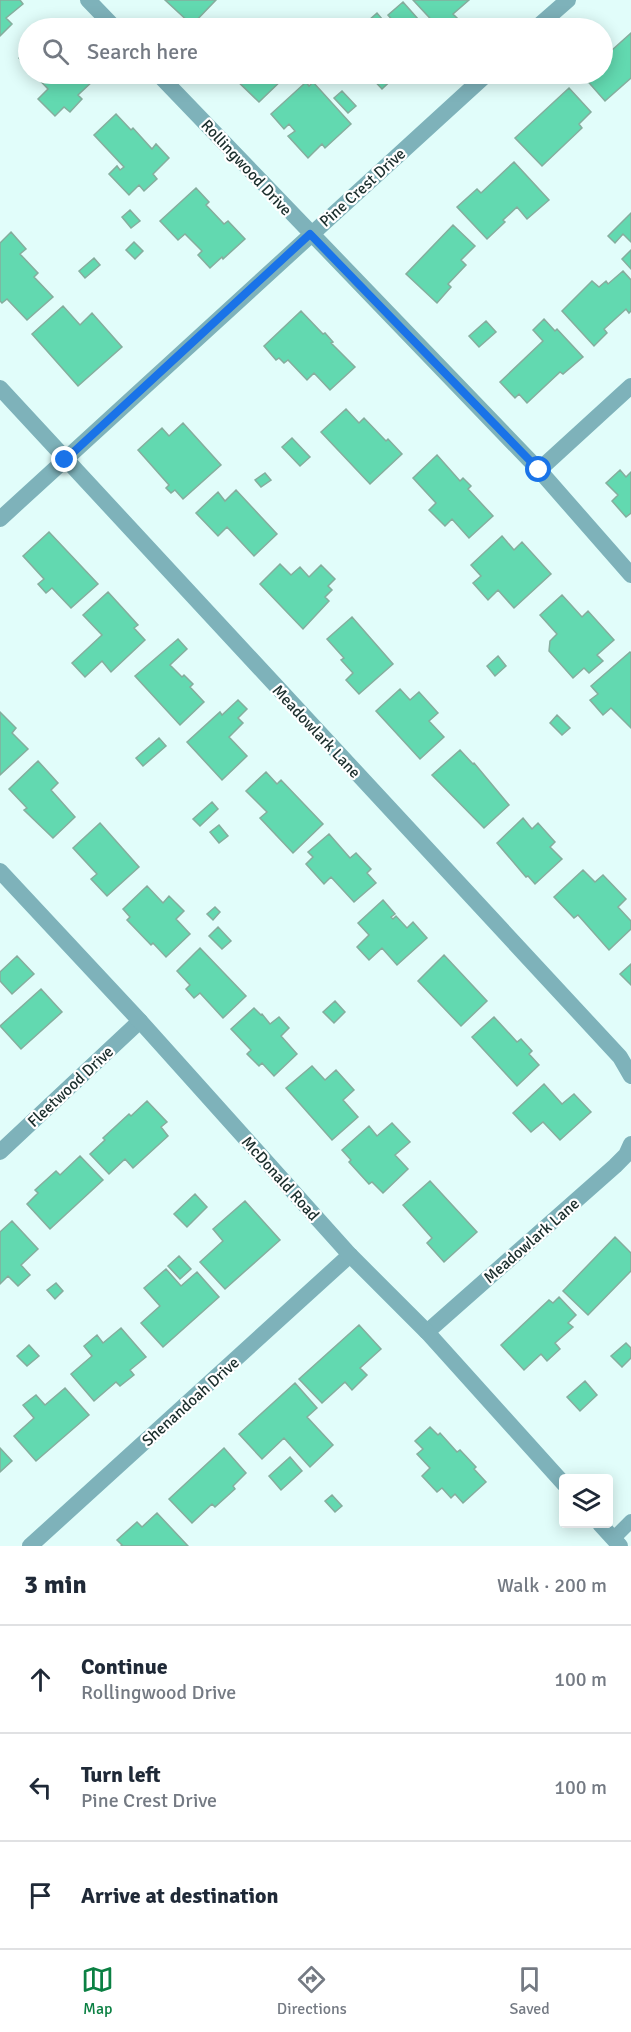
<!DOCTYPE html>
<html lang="en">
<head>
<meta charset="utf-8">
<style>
  body { margin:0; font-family:Signika,sans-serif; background:#f6f6f7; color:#1f2937 }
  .controls { position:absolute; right:18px; bottom:18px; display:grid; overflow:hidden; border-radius:6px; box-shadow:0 3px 15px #0003 }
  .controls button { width:54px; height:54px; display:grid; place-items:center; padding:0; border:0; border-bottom:2px solid #e0e1e3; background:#fff; color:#1f2937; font:30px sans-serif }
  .stop { position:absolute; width:18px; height:18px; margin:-14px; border:4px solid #1a73e8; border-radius:50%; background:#fff }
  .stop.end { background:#1a73e8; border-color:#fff; box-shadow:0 2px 6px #0008 }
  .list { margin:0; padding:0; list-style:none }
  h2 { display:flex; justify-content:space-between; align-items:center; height:78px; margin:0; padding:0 24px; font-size:26px }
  h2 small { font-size:20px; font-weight:400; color:#747a83 }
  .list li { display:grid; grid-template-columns:39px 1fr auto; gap:18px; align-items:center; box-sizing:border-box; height:108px; padding:0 24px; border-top:2px solid #e0e1e3 }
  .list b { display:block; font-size:22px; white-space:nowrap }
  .list p { margin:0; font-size:20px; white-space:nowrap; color:#747a83 }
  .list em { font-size:20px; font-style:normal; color:#747a83 }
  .icon { flex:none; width:33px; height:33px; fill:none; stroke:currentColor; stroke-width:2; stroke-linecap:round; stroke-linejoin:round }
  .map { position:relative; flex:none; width:631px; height:1546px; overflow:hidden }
  .search { position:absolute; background:#fff; box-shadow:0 3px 15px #0003; left:18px; right:18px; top:18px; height:66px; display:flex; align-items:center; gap:15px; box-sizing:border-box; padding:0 21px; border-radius:33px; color:#747a83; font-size:22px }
  .sheet { height:402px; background:#fff }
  nav { display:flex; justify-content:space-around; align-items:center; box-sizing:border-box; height:84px; border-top:2px solid #e0e1e3; background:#fff; font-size:16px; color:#747a83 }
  nav a { display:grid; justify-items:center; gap:3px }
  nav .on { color:#0b8043 }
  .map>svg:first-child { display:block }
  .building { fill:#62d9b0; stroke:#85ad9d; stroke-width:1.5 }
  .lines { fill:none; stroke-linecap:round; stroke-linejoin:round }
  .service { stroke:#7eb2ba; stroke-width:14 }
  .minor { stroke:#7eb2ba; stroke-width:16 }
  .tertiary { stroke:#7eb2ba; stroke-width:16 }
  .route { stroke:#1a73e8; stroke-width:8 }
  .labels { text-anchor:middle; stroke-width:4.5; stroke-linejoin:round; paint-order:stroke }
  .street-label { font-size:16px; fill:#1b2e2c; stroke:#fff }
</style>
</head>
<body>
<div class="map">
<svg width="631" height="1546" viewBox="0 0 631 1546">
  <rect width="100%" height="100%" fill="#e1fdfa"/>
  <path class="building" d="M0 0H20L23 4 6 18 12 24 0 36Z
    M165 0H216L192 25Z
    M413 0H469L453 14 458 19 447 28H439Z
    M403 2 426 28H360L377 13 388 26 393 21 388 15Z
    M631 33V78L605 101 583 76 586 74H602V59Z
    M28 49V68L19 58Z
    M34 74H90L95 79 78 95 82 99 70 112 64 107 55 116 38 99 48 89Z
    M230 74H288L259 102Z
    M368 74H398L382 89Z
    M306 82 309 86 313 82 351 124 325 148 322 144 308 158 288 136 295 131 289 124 284 129 271 114Z
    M569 88 591 112 579 124 582 128 542 166 515 138Z
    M342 91 356 106 348 113 334 98Z
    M116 114 131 130 133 128 152 149 156 144 169 158 153 174 157 179 144 191 139 185 129 195 109 174 117 166 120 170 124 167 94 135Z
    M514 162 549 200 527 219 517 207 503 220 505 222 487 239 457 207 477 189 481 193Z
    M196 188 209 202 206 205 224 224 228 221 245 239 223 259 222 257 210 268 198 255 202 251 185 234 178 240 160 221Z
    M130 210 140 221 131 228 122 217Z
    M631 213V242L623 234 615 243 608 236Z
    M453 225 475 246 461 260 466 265 448 284 451 287 437 303 406 274Z
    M11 232 26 249 20 254 38 273 34 277 53 297 27 320 7 299 2 303 0 301V243Z
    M134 242 143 251 135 259 126 250Z
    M631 250V269L622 259Z
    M94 258 100 265 85 278 79 271Z
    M623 271 631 280V311L629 313 626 309 604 329 607 333 594 346 562 311 592 281 599 287 606 281 608 284Z
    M63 306 80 325 92 313 122 347 78 386 32 334Z
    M301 311 323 334 325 333 333 342 331 343 355 367 330 390 314 373 307 380 288 360 284 363 279 358 276 360 264 346Z
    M544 319 555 331 557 329 583 357 563 374 560 372 527 403 519 394 515 398 500 382 543 341 533 330Z
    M486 321 496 332 479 347 469 336Z
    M346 409 359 423 364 418 386 441 388 439 402 454 370 484 321 432Z
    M183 423 221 465 183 499 175 490 171 493 166 488 169 485 138 450 162 428 169 436Z
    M292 438 310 457 300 466 282 447Z
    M437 455 460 481 463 478 471 486 468 489 493 516 469 538 452 519 445 526 429 510 436 503 413 478Z
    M620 470 626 477 631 472V513L626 517 612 501 618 495 606 483Z
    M265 473 271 480 261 487 255 480Z
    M236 490 277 534 254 556 227 527 218 536 196 513 218 492 225 501Z
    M49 532 98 584 71 608 52 588 46 593 38 584 44 579 23 556Z
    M502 536 514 550 522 542 551 574 514 608 498 590 488 600 473 583 481 576 471 565Z
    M280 564 291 575 300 567 309 577 321 565 335 579 328 586 332 590 325 597 329 601 303 629 260 584Z
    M108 592 138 625 134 628 145 640 111 672 102 661 85 677 72 663 102 635 83 615Z
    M562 595 582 617 588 611 614 640 597 655 603 661 589 673 584 668 573 678 549 651 550 641 557 634 540 615Z
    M352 617 393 664 359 694 346 680 353 673 341 660 344 658 327 639Z
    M178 639 187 649 170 665 182 677 184 675 193 684 190 687 204 702 180 725 135 676Z
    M630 652 631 653V728L611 708 603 715 590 700 598 694 591 686Z
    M498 656 506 666 495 676 487 666Z
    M400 689 410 700 419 692 438 713 429 721 444 737 420 759 376 711Z
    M238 700 247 709 238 718 243 723 229 737 247 756 222 780 187 742 220 712 222 715Z
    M0 712 16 728 12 733 28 749 0 775Z
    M557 715 570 728 562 735 550 723Z
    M159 738 166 746 143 766 136 758Z
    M460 750 473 764 474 763 509 805 484 828 432 775Z
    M38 761 58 783 51 790 75 817 53 838 24 810 27 808 9 789Z
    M266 772 277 784 281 780 323 824 293 853 260 818 267 812 246 791Z
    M212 802 218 809 200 826 193 819Z
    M523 818 532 829 538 823 555 842 550 847 562 859 535 884 528 876 526 877 497 843Z
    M100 823 139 867 107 896 91 879 97 874 73 848Z
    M219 825 228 836 219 843 210 832Z
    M329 834 350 858 356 853 371 869 367 873 376 883 354 902 331 877 324 884 306 864 313 857 308 852Z
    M583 870 595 882 603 875 626 899 618 907 631 921V929L609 950 578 915 574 918 554 897Z
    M147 886 163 903 169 896 184 911 176 919 190 934 166 957 153 943 151 945 127 920 130 917 123 909Z
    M383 900 395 914 391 917 393 919 396 916 407 928 413 922 427 938 397 965 382 948 369 960 357 947 369 935 358 923Z
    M215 907 220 912 213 920 207 914Z
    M218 927 231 941 222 949 209 936Z
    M200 948 246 996 223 1018 200 993 194 998 186 989 190 985 177 971Z
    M444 955 487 1001 461 1026 418 981Z
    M17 956 34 974 12 994 0 981V972Z
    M631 964V985L620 974Z
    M41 989 62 1012 21 1049 0 1026Z
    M335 1001 345 1012 334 1023 323 1012Z
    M254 1008 261 1015 262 1014 270 1024 279 1017 289 1028 281 1036 297 1054 274 1076 262 1063 259 1066 247 1054 251 1050 231 1029Z
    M494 1017 517 1042 521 1039 532 1051 529 1054 539 1065 517 1086 472 1037Z
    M312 1066 325 1080 336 1070 354 1090 343 1100 358 1117 332 1140 286 1088Z
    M544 1084 562 1104 574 1094 591 1112 560 1140 543 1122 531 1132 513 1113Z
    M147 1101 167 1122 161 1127 168 1136 133 1168 125 1159 109 1174 90 1154 105 1140 103 1138 129 1114 131 1116Z
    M392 1123 410 1142 395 1155 408 1169 383 1193 372 1182 369 1184 349 1162 351 1160 342 1150 369 1126 377 1136Z
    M80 1156 103 1180 50 1229 27 1204 38 1193 35 1190 56 1171 60 1175Z
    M430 1181 477 1232 444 1262 427 1243 432 1238 403 1205Z
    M195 1194 207 1207 187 1227 174 1214Z
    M245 1201 280 1240 225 1289 200 1262 223 1241 213 1229Z
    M12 1221 38 1249 21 1265 30 1275 18 1286 8 1276 0 1284V1232Z
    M615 1237 631 1253V1271L588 1315 563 1291Z
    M179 1256 191 1269 180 1279 168 1266Z
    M166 1269 181 1286 197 1272 219 1297 163 1347 141 1323 160 1306 144 1288Z
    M56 1283 63 1291 55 1299 47 1290Z
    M559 1297 576 1315 568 1323 573 1327 555 1343 560 1349 547 1361 541 1354 524 1370 501 1345 549 1300 553 1303Z
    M359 1325 381 1349 360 1368 367 1375 352 1390 345 1382 322 1403 299 1379Z
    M121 1328 146 1357 130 1370 134 1375 120 1386 116 1382 94 1401 71 1374 92 1356 84 1346 97 1335 103 1343Z
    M626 1343 631 1348V1358L622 1367 611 1356Z
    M29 1345 39 1356 27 1366 17 1356Z
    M585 1381 597 1395 580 1411 567 1397Z
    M295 1383 317 1408 307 1417 333 1445 310 1467 284 1438 262 1459 239 1434Z
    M65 1388 89 1415 36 1461 14 1436 34 1418 23 1405 36 1395 45 1405Z
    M430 1427 438 1435 440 1433 457 1452 460 1450 476 1467 474 1469 486 1482 463 1503 455 1494 451 1498 442 1488 437 1492 422 1476 430 1468 417 1454 423 1449 415 1441Z
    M0 1448 12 1461 0 1472Z
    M224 1448 246 1473 233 1486 235 1489 215 1507 212 1504 192 1523 169 1499Z
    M290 1457 302 1471 281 1490 269 1476Z
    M332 1495 342 1506 335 1512 325 1501Z
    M157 1513 188 1546H121L122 1545 117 1540 137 1522 142 1527Z"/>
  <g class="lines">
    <path class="service" d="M613 1539 631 1521"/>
    <path class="minor" d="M88 0 115 28
      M536 28 568 0
      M158 74 539 470 631 575
      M0 388 620 1057 631 1076
      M539 470 631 386
      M0 519 487 74
      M0 1152 140 1021
      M427 1332 615 1166 626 1155 631 1144
      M30 1546 350 1255"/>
    <path class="tertiary" d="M0 871 140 1021 350 1255 427 1332 564 1484
      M600 1524 620 1546"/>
  </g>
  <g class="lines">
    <path class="route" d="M65 460 310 234 539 470"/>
  </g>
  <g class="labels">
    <g class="street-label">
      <text transform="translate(247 167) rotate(47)" y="6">Rollingwood Drive</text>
      <text transform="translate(362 187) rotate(-42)" y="6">Pine Crest Drive</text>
      <text transform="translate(317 731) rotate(47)" y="6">Meadowlark Lane</text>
      <text transform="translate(70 1086) rotate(-43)" y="6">Fleetwood Drive</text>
      <text transform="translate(281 1178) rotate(48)" y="6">McDonald Road</text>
      <text transform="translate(531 1240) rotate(-41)" y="6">Meadowlark Lane</text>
      <text transform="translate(190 1401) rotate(-42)" y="6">Shenandoah Drive</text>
    </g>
  </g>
</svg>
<div class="controls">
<button><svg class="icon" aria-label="layers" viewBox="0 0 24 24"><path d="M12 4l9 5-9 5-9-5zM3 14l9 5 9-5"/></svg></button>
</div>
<div class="stop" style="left:539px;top:470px"></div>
<div class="stop end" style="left:65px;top:460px"></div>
<div class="search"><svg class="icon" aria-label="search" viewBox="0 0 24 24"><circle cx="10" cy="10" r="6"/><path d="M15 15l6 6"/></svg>Search here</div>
</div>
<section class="sheet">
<h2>3 min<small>Walk · 200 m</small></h2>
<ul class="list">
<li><svg class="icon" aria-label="ahead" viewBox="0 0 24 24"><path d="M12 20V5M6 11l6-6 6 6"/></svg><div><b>Continue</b><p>Rollingwood Drive</p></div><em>100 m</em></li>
<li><svg class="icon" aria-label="left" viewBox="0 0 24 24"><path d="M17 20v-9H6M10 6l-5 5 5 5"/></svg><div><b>Turn left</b><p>Pine Crest Drive</p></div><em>100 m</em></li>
<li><svg class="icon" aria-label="arrive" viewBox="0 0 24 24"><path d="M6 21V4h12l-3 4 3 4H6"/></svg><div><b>Arrive at destination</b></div></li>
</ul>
</section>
<nav>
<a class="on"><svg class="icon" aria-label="map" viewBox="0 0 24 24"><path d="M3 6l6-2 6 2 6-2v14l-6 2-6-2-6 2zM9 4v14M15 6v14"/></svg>Map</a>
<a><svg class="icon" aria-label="directions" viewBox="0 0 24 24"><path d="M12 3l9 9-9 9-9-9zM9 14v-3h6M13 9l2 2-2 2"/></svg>Directions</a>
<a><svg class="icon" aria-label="saved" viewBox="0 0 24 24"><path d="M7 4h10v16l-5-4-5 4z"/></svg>Saved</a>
</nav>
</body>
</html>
